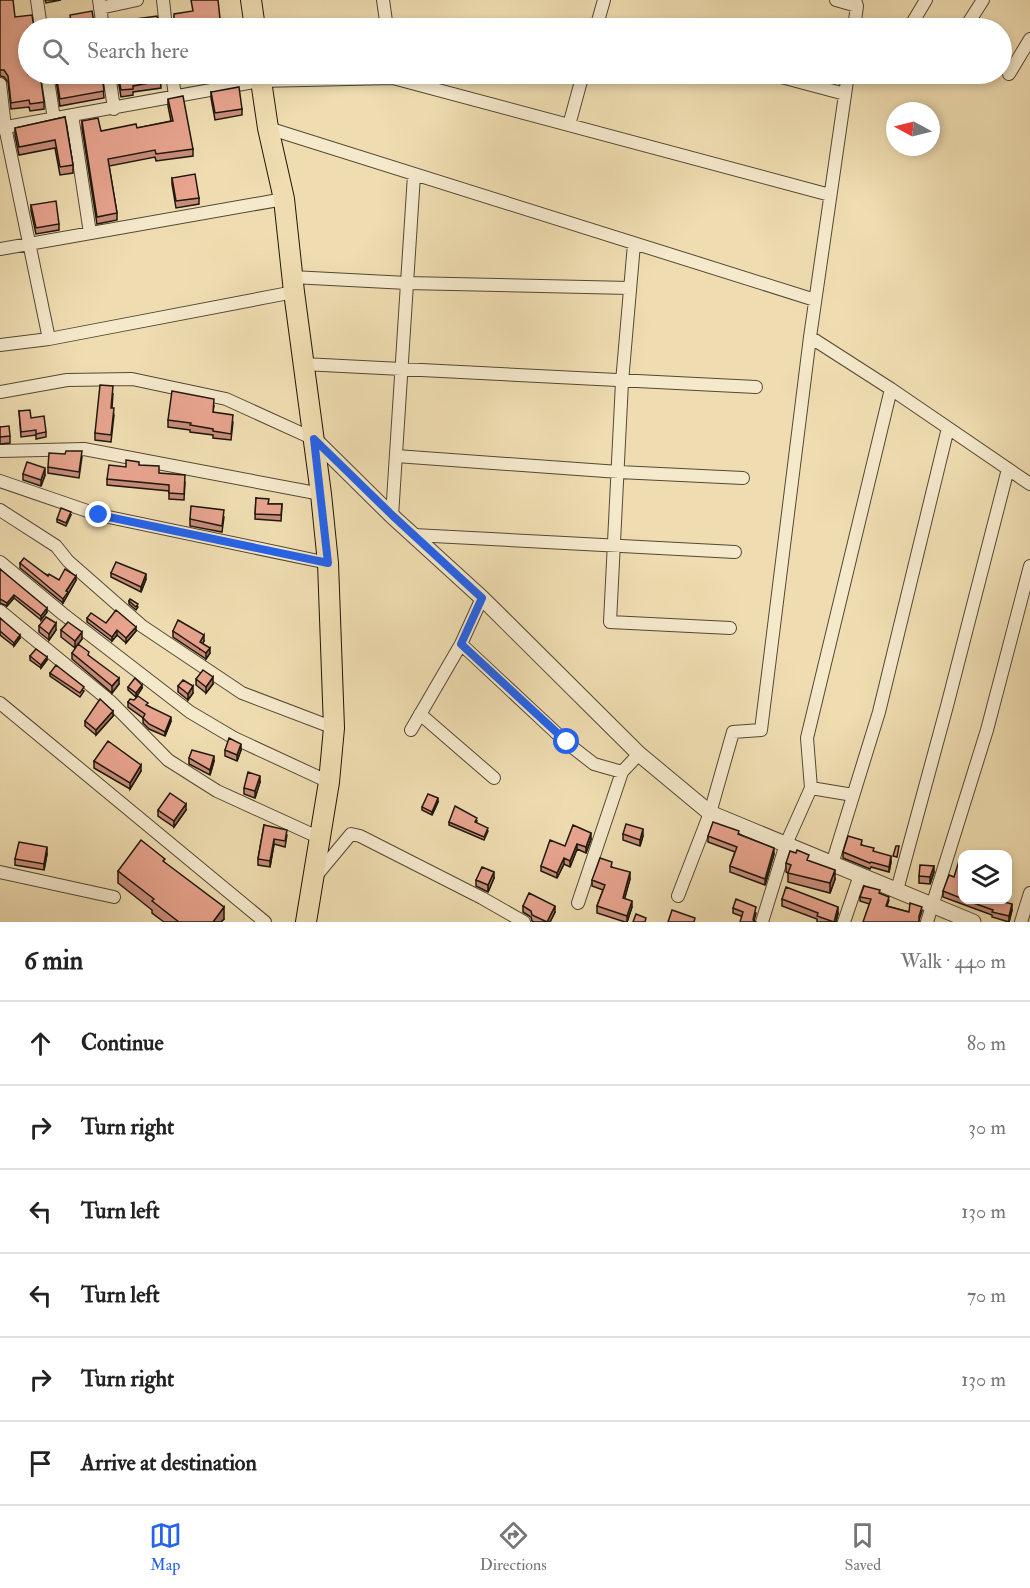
<!DOCTYPE html>
<html lang="en">
<head>
<meta charset="utf-8">
<style>
  body { margin:0; font-family:"IM FELL Double Pica",serif; background:#f2f2f2; color:#222 }
  .controls { position:absolute; right:18px; bottom:18px; display:grid; overflow:hidden; border-radius:12px; box-shadow:0 3px 9px #0003 }
  .controls button { width:54px; height:54px; display:grid; place-items:center; padding:0; border:0; border-bottom:2px solid #e0e0e0; background:#fff; color:#222; font:30px sans-serif }
  .compass { position:absolute; left:886px; top:102px; width:54px; height:54px; border-radius:50%; background:#fff; box-shadow:0 3px 9px #0003; rotate:277deg }
  .stop { position:absolute; width:18px; height:18px; margin:-14px; border:4px solid #2563eb; border-radius:50%; background:#fff }
  .stop.end { background:#2563eb; border-color:#fff; box-shadow:0 2px 6px #0008 }
  .list { margin:0; padding:0; list-style:none }
  h2 { display:flex; justify-content:space-between; align-items:center; height:78px; margin:0; padding:0 24px; font-size:26px }
  h2 small { font-size:20px; font-weight:400; color:#767676 }
  .list li { display:grid; grid-template-columns:39px 1fr auto; gap:18px; align-items:center; box-sizing:border-box; height:84px; padding:0 24px; border-top:2px solid #e0e0e0 }
  .list b { display:block; font-size:22px; white-space:nowrap }
  .list em { font-size:20px; font-style:normal; color:#767676 }
  .icon { flex:none; width:33px; height:33px; fill:none; stroke:currentColor; stroke-width:2; stroke-linecap:round; stroke-linejoin:round }
  .map { position:relative; flex:none; width:1030px; height:922px; overflow:hidden }
  .search { position:absolute; background:#fff; box-shadow:0 3px 9px #0003; left:18px; right:18px; top:18px; height:66px; display:flex; align-items:center; gap:15px; box-sizing:border-box; padding:0 21px; border-radius:33px; color:#767676; font-size:22px }
  .sheet { height:582px; background:#fff }
  nav { display:flex; justify-content:space-around; align-items:center; box-sizing:border-box; height:84px; border-top:2px solid #e0e0e0; background:#fff; font-size:16px; color:#767676 }
  nav a { display:grid; justify-items:center; gap:3px }
  nav .on { color:#2563eb }
  .map>svg:first-child { display:block }
  .lines { fill:none; stroke-linecap:round; stroke-linejoin:round }
  .minor-casing { stroke:#534834; stroke-width:14 }
  .tertiary-casing { stroke:#534834; stroke-width:17 }
  .primary-casing { stroke:#1f170b; stroke-width:22 }
  .minor { stroke:#f5e9cc; stroke-width:12 }
  .tertiary { stroke:#f5e9cc; stroke-width:15 }
  .primary { stroke:#efddb1; stroke-width:20 }
  .wall { fill:#c88d7b; stroke:#1f170b; stroke-width:1.5 }
  .shaded-wall { fill:#a27364; stroke:#1f170b; stroke-width:1.5 }
  .building { fill:#e8a48f; stroke:#1f170b; stroke-width:1.5 }
  .route { stroke:#2563eb; stroke-width:8 }
</style>
</head>
<body>
<div class="map">
<svg width="1030" height="922" viewBox="0 0 1030 922">
  <rect width="100%" height="100%" fill="#efddb1"/>
  <filter id="stains"><feTurbulence type="fractalNoise" baseFrequency=".00333" numOctaves="4"/><feColorMatrix values="0 0 0 0 .2 0 0 0 0 .09 0 0 0 0 .02 0 0 0 .5 -.17"/></filter>
  <radialGradient id="worn" r=".72"><stop offset=".6" stop-color="#630" stop-opacity="0"/><stop offset="1" stop-color="#630" stop-opacity=".3"/></radialGradient>
  <g class="lines">
    <g class="minor-casing">
      <path id="minor" d="M37 0 41 28
        M99 0 103 28
        M163 0 166 28
        M383 0 387 28
        M836 0 857 6
        M100 8 137 0
        M911 25 926 0
        M596 28 604 0
        M854 28 857 6 855 0
        M965 28 983 0
        M47 74 54 119
        M109 74 114 109
        M172 74 175 96
        M770 74 845 94
        M1009 74 1030 39
        M0 84 5 127 49 339
        M72 115 90 233
        M569 125 583 74
        M0 128 260 81 393 78 830 195
        M268 128 815 300
        M634 244 622 382 610 622 730 628
        M0 249 284 199
        M292 277 407 283 630 288
        M810 337 891 389 1030 484
        M0 345 49 339 294 292
        M303 364 756 387
        M0 392 67 380 132 379 226 399 314 439
        M0 451 84 449 321 494
        M396 456 619 472 743 478
        M0 481 99 515 328 563
        M0 510 56 546 68 561 142 626 242 693 334 728
        M392 516 414 175
        M414 535 735 552
        M0 562 63 614 190 712 234 738 329 782
        M0 611 111 702 168 760 217 791 320 838
        M461 644 567 743 594 764 622 772
        M0 703 265 922
        M420 714 494 778
        M411 730 461 644 482 598
        M811 788 853 795
        M832 864 879 712 948 428
        M0 872 114 897
        M316 876 351 834 360 836 482 898 524 922
        M897 890 947 706 1008 469
        M678 896 710 813 733 732 761 730 810 337 848 74
        M578 903 622 772 639 754
        M762 922 786 844 811 788 807 738 891 389
        M844 922 860 875
        M927 922 987 730 1030 566
        M1021 922 1030 893"/>
    </g>
    <g class="tertiary-casing">
      <path id="tertiary" d="M314 439 392 516 482 598 639 754 710 813 973 922"/>
    </g>
    <g class="primary-casing">
      <path id="primary" d="M251 0 255 28
        M260 74 268 128 284 199 294 292 321 494 328 563 334 728 329 782 306 922"/>
    </g>
    <use href="#minor" class="minor"/>
    <use href="#tertiary" class="tertiary"/>
    <use href="#primary" class="primary"/>
  </g>
  <path class="wall" d="M0 0 15 17 28 28 44 102V109L30 111 29 107 11 109 8 82 4 77 0 76Z
    M45 0H61L46 3Z
    M55 74H102L104 98 60 106Z
    M117 74H160L161 88 133 92V95L121 97Z
    M211 92 242 109V115L215 120 211 98Z
    M168 99 193 149V156L156 161 155 157 109 166 117 213V220L97 224 82 128V121L101 131 137 128 171 121 168 106Z
    M65 117 73 165V173L60 175 55 148 19 155 15 136V128Z
    M172 178 199 198V204L176 208 172 184Z
    M31 205 59 224V230L36 234 31 211Z
    M113 393 112 408 114 415 111 442 95 440V433Z
    M214 406 213 412 233 422 231 440 213 438V435L190 432V430L168 427V420Z
    M19 411 31 418 46 432V437L36 439V435L21 437Z
    M0 427 10 436V443L0 444Z
    M82 457 79 478 48 473V467Z
    M139 465 159 473 185 482 184 500 169 499V491L107 485V479L126 467Z
    M23 474 45 475 41 486 23 480Z
    M256 498 268 504H282L281 521 255 519Z
    M71 515 66 526 57 522V519Z
    M224 517 222 532 190 526V519Z
    M20 563 59 580H76L63 603 20 568Z
    M0 569 47 612 41 620 14 598 7 606 0 603Z
    M111 573 146 579 141 592 111 577Z
    M129 601 138 607 136 610 129 604Z
    M0 618 20 638 14 646 0 635Z
    M87 618 106 623 136 631 126 643 117 635 112 641 87 622Z
    M39 626 56 630 49 640 39 632Z
    M61 630 82 639 75 648 61 637Z
    M173 631 204 641 202 643 210 653 206 659 173 637Z
    M72 653 89 656 119 684 112 693 72 659Z
    M30 656 47 660 41 668 30 660Z
    M50 673 84 691 80 697 50 676Z
    M196 679 213 684 206 693 196 685Z
    M178 686 193 693 188 700 178 692Z
    M128 687 142 688 136 697 128 690Z
    M128 702 148 706 171 721 165 736 149 729 143 723V718L128 707Z
    M113 716 96 735 85 726V721Z
    M225 750H241L237 761 225 756Z
    M189 758 214 761 210 775 189 764Z
    M94 761 141 771 130 789 94 768Z
    M260 782 255 798 244 794V788Z
    M438 802 432 815 422 810V807Z
    M158 810H186L174 827 158 816Z
    M477 821 476 823 488 831 484 840 449 825V822Z
    M264 825 287 835 285 847 274 844 270 867 258 865V859Z
    M623 834 643 836 640 846 623 840Z
    M739 834 774 854 765 885 730 872V866L735 852 708 842V836Z
    M591 839 586 853 577 849 570 867 564 864 557 878 541 871V866L565 846Z
    M862 845 891 862 889 872 871 867 870 869 843 858V852Z
    M796 853 835 879 830 893 788 882V873L786 872V863Z
    M47 854 44 870 15 865V859Z
    M963 861V900H996L1012 910 1009 922 992 917V915L943 897V891L954 877Z
    M165 863 224 919 221 922H164L152 913V910L118 883V871Z
    M612 867 630 879 624 899 632 907 627 922H625L597 913V906L603 890 592 886V880Z
    M934 872 930 884 919 883V876Z
    M494 878 488 892 476 886V880Z
    M880 894 889 900 887 906 909 912 922 911 919 920 860 901V897Z
    M782 899 838 913 836 922H817V919L782 906Z
    M523 906 555 912 550 922H534L532 921 531 917 523 912Z
    M733 908 756 913 754 921 733 913Z"/>
  <path class="shaded-wall" d="M45 468V475L41 486V480Z
    M146 574V579L141 592V587Z
    M76 576V580L63 603V599L66 591Z
    M14 595V598L7 606V603Z
    M47 608V612L41 620V616Z
    M56 623V630L49 640V634Z
    M136 627V631L126 643V638Z
    M117 630V635L112 641V637Z
    M82 632V639L75 648V641Z
    M20 635V638L14 646V643Z
    M204 635V641L200 648V642Z
    M210 648V653L206 659V653Z
    M47 657V660L41 668V665Z
    M213 677V684L206 693V687Z
    M119 678V684L112 693V686Z
    M142 685V688L136 697V693Z
    M193 686V693L188 700V694Z
    M113 711V716L96 735V730Z
    M171 717V721L165 736V732Z
    M241 744V750L237 761V755Z
    M214 756V761L210 775V770Z
    M141 765V771L130 789V783Z
    M260 776V782L255 798V791Z
    M438 798V802L432 815V812Z
    M186 804V810L174 827V821Z
    M643 829V836L640 846V840Z
    M591 833V839L586 853V847Z
    M274 839V844L270 867V861Z
    M577 844V849L570 867V861Z
    M47 847V854L44 870V864Z
    M774 848V854L765 885V879Z
    M891 856V862L889 872V867Z
    M564 858V864L557 878V873Z
    M934 866V872L930 884V877Z
    M835 870V879L830 893V883Z
    M494 872V878L488 892V885Z
    M630 872V879L623 905V898Z
    M632 901V907L627 922V916Z
    M1012 904V910L1009 922V916Z
    M555 906V912L550 922H547Z
    M224 907V919L221 922H213Z
    M838 907V913L836 922H834Z"/>
  <path class="building" d="M0 0H13L15 17 32 15 34 28H28V74H40L44 102 30 104 29 100 11 103 8 76 4 70H0Z
    M191 0H218L221 28H169L174 24V14L193 11Z
    M92 11 95 28H72L70 15Z
    M157 16 160 27 164 28H106L110 26 136 22V19Z
    M56 74H102L104 91 60 99Z
    M118 74H160L161 81 133 86V89L121 90Z
    M239 87 242 109 215 113 211 92Z
    M183 96 193 149 156 154 155 150 108 159 117 213 97 217 82 121 98 118 101 131 136 124 137 128 173 121 168 99Z
    M65 117 73 165 60 167 55 140 19 147 15 128Z
    M195 174 199 198 176 201 172 178Z
    M56 201 59 224 36 228 31 205Z
    M100 385 113 386 111 408H114L111 435 95 433Z
    M172 391 214 399 213 412 233 415 231 434 213 431V429L190 425 191 423 168 420Z
    M30 410 31 418 44 416 46 432 36 434V430L21 432 19 411Z
    M9 426 10 436 0 437V427Z
    M66 451H82L79 472 48 467 49 453 65 454Z
    M126 460 139 462V465L159 466V473L185 475 184 494 169 493V485L107 479 109 465 126 467Z
    M27 462 45 468 41 480 23 474Z
    M256 498 269 499 268 504H282L281 515 255 514Z
    M191 506 224 510 222 526 190 519Z
    M61 508 71 512 66 523 57 519Z
    M24 558 48 576 49 574 59 580 65 569 76 576 66 591 68 592 63 599 20 563Z
    M116 562 146 574 141 587 111 573Z
    M0 569 47 608 41 616 14 595 7 603 0 599Z
    M130 599 138 604 136 607 129 601Z
    M116 610 136 627 126 638 117 630 112 637 87 618 91 613 106 623Z
    M46 617 56 623 49 634 39 626Z
    M0 618 20 635 14 643 0 631Z
    M178 620 204 635 200 642 210 648 206 653 173 631Z
    M68 622 82 632 75 641 61 630Z
    M78 644 89 652 88 655 119 678 112 686 72 653Z
    M36 649 47 657 41 665 30 656Z
    M56 665 84 687 80 693 50 673Z
    M203 670 213 677 206 687 196 679Z
    M135 678 142 685 136 693 128 687Z
    M183 680 193 686 188 694 178 686Z
    M138 696 148 703 146 705 171 717 165 732 149 724 143 718 145 714 128 702 130 699 134 700Z
    M100 699 113 711 96 730 85 721Z
    M229 738 241 744 237 755 225 750Z
    M108 741 141 765 130 783 94 761Z
    M192 750 214 756 210 770 189 758Z
    M248 772 260 776 255 791 244 788Z
    M170 793 186 804 174 821 158 810Z
    M428 794 438 798 432 812 422 807Z
    M455 806 477 818 475 822 488 828 484 837 449 822Z
    M713 822 739 831 738 834 774 848 765 879 730 866 737 847 708 836Z
    M626 824 643 829 640 840 623 834Z
    M264 825 287 830 285 841 274 839 270 861 258 859Z
    M573 825 591 833 586 847 577 844 570 861 564 858 557 873 541 866 550 840 565 846Z
    M848 836 862 840 861 845 874 848 873 851 891 856 889 867 871 862 870 863 843 852Z
    M141 840 165 859 163 861 224 907 213 922H179L152 901 154 899 118 871Z
    M19 842 47 847 44 864 15 859Z
    M896 846H899L897 857 893 856Z
    M797 850 809 855 807 860 835 870 830 883 788 873 791 865 786 863 790 851 796 853Z
    M600 858 612 862 611 867 630 872 623 898 632 901 627 916 597 906 605 885 592 880Z
    M959 861H963V899L943 891 949 875 954 877Z
    M920 865 934 866 930 877 919 876Z
    M482 867 494 872 488 885 476 880Z
    M864 886 880 890 879 893 889 897 886 906 909 912 910 903 922 907 919 916V922H863L871 899 860 897Z
    M786 887 838 907 834 922 817 916 818 913 782 899Z
    M529 893 555 906 547 922 532 915 531 911 523 906Z
    M736 899 756 907 753 920 756 922H740L743 912 733 908Z
    M965 900H996L1012 904 1009 916 992 912 993 910Z
    M672 910 695 918 694 922H668Z
    M636 914 646 918 645 922H633Z"/>
  <g class="lines">
    <path class="route" d="M99 515 328 563 314 439 393 516 482 598 461 644 567 742"/>
  </g>
  <rect width="100%" height="100%" filter="url(#stains)"/>
  <rect width="100%" height="100%" fill="url(#worn)"/>
</svg>
<div class="controls">
<button><svg class="icon" aria-label="layers" viewBox="0 0 24 24"><path d="M12 4l9 5-9 5-9-5zM3 14l9 5 9-5"/></svg></button>
</div>
<svg class="compass" viewBox="-18 -18 36 36"><path d="M0-13l5 13h-10z" fill="#e53935"/><path d="M0 13l5-13h-10z" fill="#767676"/></svg>
<div class="stop" style="left:567px;top:742px"></div>
<div class="stop end" style="left:99px;top:515px"></div>
<div class="search"><svg class="icon" aria-label="search" viewBox="0 0 24 24"><circle cx="10" cy="10" r="6"/><path d="M15 15l6 6"/></svg>Search here</div>
</div>
<section class="sheet">
<h2>6 min<small>Walk · 440 m</small></h2>
<ul class="list">
<li><svg class="icon" aria-label="ahead" viewBox="0 0 24 24"><path d="M12 20V5M6 11l6-6 6 6"/></svg><div><b>Continue</b></div><em>80 m</em></li>
<li><svg class="icon" aria-label="right" viewBox="0 0 24 24"><path d="M7 20v-9h11M14 6l5 5-5 5"/></svg><div><b>Turn right</b></div><em>30 m</em></li>
<li><svg class="icon" aria-label="left" viewBox="0 0 24 24"><path d="M17 20v-9H6M10 6l-5 5 5 5"/></svg><div><b>Turn left</b></div><em>130 m</em></li>
<li><svg class="icon" aria-label="left" viewBox="0 0 24 24"><path d="M17 20v-9H6M10 6l-5 5 5 5"/></svg><div><b>Turn left</b></div><em>70 m</em></li>
<li><svg class="icon" aria-label="right" viewBox="0 0 24 24"><path d="M7 20v-9h11M14 6l5 5-5 5"/></svg><div><b>Turn right</b></div><em>130 m</em></li>
<li><svg class="icon" aria-label="arrive" viewBox="0 0 24 24"><path d="M6 21V4h12l-3 4 3 4H6"/></svg><div><b>Arrive at destination</b></div></li>
</ul>
</section>
<nav>
<a class="on"><svg class="icon" aria-label="map" viewBox="0 0 24 24"><path d="M3 6l6-2 6 2 6-2v14l-6 2-6-2-6 2zM9 4v14M15 6v14"/></svg>Map</a>
<a><svg class="icon" aria-label="directions" viewBox="0 0 24 24"><path d="M12 3l9 9-9 9-9-9zM9 14v-3h6M13 9l2 2-2 2"/></svg>Directions</a>
<a><svg class="icon" aria-label="saved" viewBox="0 0 24 24"><path d="M7 4h10v16l-5-4-5 4z"/></svg>Saved</a>
</nav>
</body>
</html>
